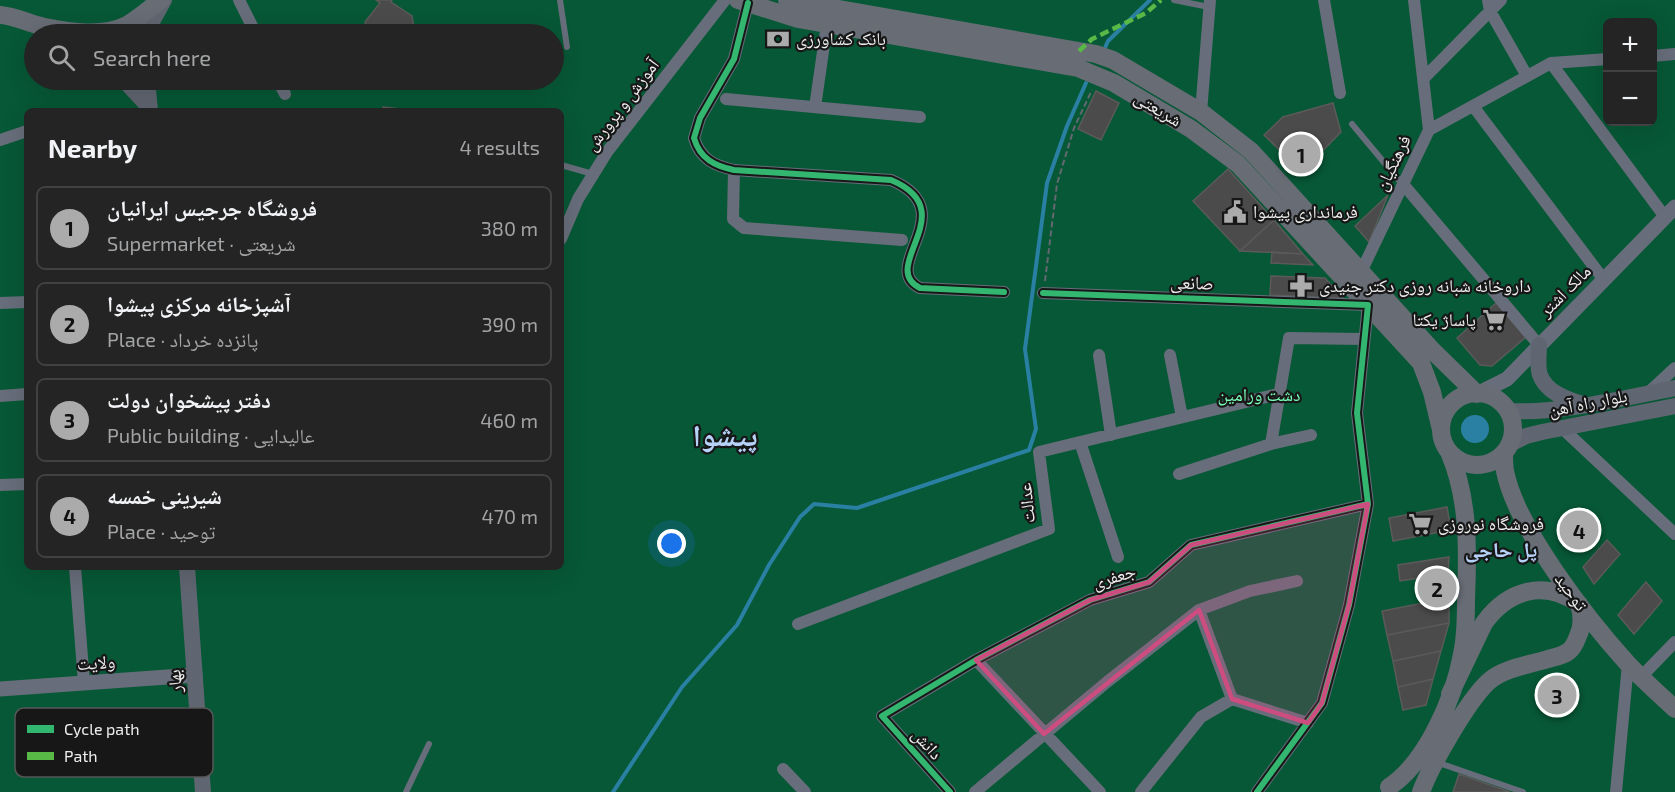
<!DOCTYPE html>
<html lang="en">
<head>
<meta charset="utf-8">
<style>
  body { margin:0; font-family:"Exo 2","Noto Naskh Arabic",sans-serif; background:#303031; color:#f1f3f6 }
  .controls { position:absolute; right:18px; top:18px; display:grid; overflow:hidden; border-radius:9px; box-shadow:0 6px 24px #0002 }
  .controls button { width:54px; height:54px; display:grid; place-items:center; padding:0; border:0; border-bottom:2px solid #414141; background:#242424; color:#f1f3f6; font:30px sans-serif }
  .you { position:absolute; left:672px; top:544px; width:21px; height:21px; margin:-15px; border:4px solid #fff; border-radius:50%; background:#1a73e8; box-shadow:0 0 0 9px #1a73e833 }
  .badge { display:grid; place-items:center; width:39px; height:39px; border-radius:50%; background:#ababac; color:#111; font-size:20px; font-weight:700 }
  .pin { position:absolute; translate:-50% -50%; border:3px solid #fff; box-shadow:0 2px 6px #0006 }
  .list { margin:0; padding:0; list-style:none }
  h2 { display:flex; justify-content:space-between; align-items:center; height:78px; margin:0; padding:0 24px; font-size:26px }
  h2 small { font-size:20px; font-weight:400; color:#a3a4a6 }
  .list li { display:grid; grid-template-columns:39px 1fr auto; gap:18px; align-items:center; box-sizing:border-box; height:84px; margin:0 12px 12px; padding:0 12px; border:2px solid #414141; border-radius:9px }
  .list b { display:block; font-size:22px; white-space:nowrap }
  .list p { margin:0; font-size:20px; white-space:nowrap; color:#a3a4a6 }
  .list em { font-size:20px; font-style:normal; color:#a3a4a6 }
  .icon { flex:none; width:33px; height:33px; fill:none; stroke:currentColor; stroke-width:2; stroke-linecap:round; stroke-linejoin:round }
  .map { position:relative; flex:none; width:1675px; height:792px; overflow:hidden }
  .search { position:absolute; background:#242424; box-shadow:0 6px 24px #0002; left:24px; top:24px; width:540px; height:66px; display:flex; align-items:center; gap:15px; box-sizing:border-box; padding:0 21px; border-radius:33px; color:#a3a4a6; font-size:22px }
  .panel { position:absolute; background:#242424; box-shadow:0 6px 24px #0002; left:24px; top:108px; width:540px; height:462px; border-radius:9px }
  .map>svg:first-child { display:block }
  .green { fill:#075836; fill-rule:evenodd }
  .water { fill:#2a80a2 }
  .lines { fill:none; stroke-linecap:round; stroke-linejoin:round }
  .stream { stroke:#2a80a2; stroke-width:4 }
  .building { fill:#4b4b4b; stroke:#5a5a5a; stroke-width:1.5 }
  .path { stroke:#646870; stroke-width:2; stroke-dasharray:6 3; stroke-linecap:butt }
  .service { stroke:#676d7a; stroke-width:6 }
  .minor { stroke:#676d7a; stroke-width:12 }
  .tertiary { stroke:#676d7a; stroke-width:15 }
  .secondary { stroke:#606671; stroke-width:16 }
  .primary { stroke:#676c75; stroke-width:18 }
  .quiet { stroke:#58b947; stroke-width:4.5; stroke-dasharray:9 4.5; stroke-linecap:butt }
  .cycleway-casing { stroke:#171718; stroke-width:10 }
  .cycleway { stroke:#33b770; stroke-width:6 }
  .marked { fill:#cd4d80; fill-opacity:0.2; stroke:#cd4d80; stroke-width:4.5; stroke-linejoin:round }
  .labels { text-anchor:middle; stroke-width:4.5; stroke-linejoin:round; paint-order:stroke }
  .poi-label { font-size:18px; fill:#ededee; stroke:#171718; text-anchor:start }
  .street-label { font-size:18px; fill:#ededee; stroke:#171718 }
  .park-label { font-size:18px; fill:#77fcb4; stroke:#171718 }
  .quarter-label { font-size:21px; font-weight:bold; fill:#b7d2f8; stroke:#171718 }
  .town-label { font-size:30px; font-weight:bold; fill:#b7d2f8; stroke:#171718 }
  .key { fill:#171718; stroke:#575758; stroke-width:1.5 }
  .key-label { font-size:16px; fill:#ededee }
</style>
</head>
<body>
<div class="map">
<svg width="1675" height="792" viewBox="0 0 1675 792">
  <rect width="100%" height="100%" fill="#303030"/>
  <path class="green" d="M0 0H1675V792H0ZM1608 22H1652V122H1608ZM34 34H554V80H34ZM27 111H561V567H27Z"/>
  <path class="water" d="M1461 429a14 14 0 1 1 28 0a14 14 0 1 1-28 0Z"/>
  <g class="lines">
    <path class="stream" d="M1104 50 1108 41 1150 0
      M613 792 682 687 737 625 769 565 800 517 814 504 857 508 1029 450 1036 429 1025 349 1047 183 1067 126 1086 83"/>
  </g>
  <path class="building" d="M376 0H392L391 2 412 16 415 34H368L365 22 380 3Z
    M1096 91 1119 103 1101 140 1078 129Z
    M1333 103 1341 132 1302 172 1264 135 1283 117Z
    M383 107 418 111H383Z
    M1228 169 1274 220 1240 251 1193 201Z
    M1388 195 1369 242 1355 226Z
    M1274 220 1303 254 1240 251Z
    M1272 252 1303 254 1313 265 1271 263Z
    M1271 276 1325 278 1343 298 1270 295Z
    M1496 303 1526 337 1492 366 1480 365 1457 338Z
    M1447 507 1451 530 1393 541 1389 518Z
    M1582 512 1596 527 1573 551 1562 533Z
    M1607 540 1620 554 1594 584 1583 567Z
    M1449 557 1448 574 1400 581 1398 565Z
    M1448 574 1449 598 1427 602 1423 578Z
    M1646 582 1662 601 1634 634 1618 615Z
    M1449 598V623L1387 635 1382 611Z
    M1449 623 1441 651 1393 661 1387 635Z
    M1441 651 1433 679 1398 687 1393 661Z
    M1560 678 1572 704 1554 712 1542 687Z
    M1433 679 1426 705 1403 710 1398 687Z
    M1459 774 1510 792H1453Z"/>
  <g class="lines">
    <path class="path" d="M1045 281 1057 184 1074 128 1092 90"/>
    <path class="service" d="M560 0 567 47
      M1174 0 1209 7
      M1352 124 1402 184
      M561 165 593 174
      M1436 762 1523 792
      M406 792 429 744"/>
    <path class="minor" d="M239 0 256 34
      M1324 0 1340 93
      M1414 0 1429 130
      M1488 0 1490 11 1527 76
      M748 3 734 59 700 118 694 138C700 159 715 166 734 170L891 180C965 211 877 267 920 288L1004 292
      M1652 56 1675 54
      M1551 63 1665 217
      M1423 79 1501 0
      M278 80 285 94
      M726 99 920 117
      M1473 106 1604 280
      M815 107 827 24
      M1201 112 1210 0
      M0 140 27 131
      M734 170 733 219 744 228 902 240
      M1403 184 1539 345
      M561 239 578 199 607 152 725 0
      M1361 272 1429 130 1551 63 1608 59
      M1043 293 1368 305 1357 413 1368 504 1349 605 1322 703 1257 792
      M0 303 27 302
      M1099 355 1111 435
      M1170 355 1182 417
      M1648 393 1675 368
      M0 396 27 394
      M1562 428 1675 534
      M1080 442 1118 557
      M1271 444 1289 338 1364 339
      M1179 474 1271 444 1311 435
      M0 485 27 484
      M75 567 84 683
      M1199 610 1232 699 1308 723
      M798 624 1049 529 1039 452 1278 394
      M976 660 1100 792
      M1641 677 1675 642
      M783 769 805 792
      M950 792 882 716 976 660 1090 600 1149 582 1191 545 1368 504
      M975 792 1107 682 1199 610 1250 591 1297 581
      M1141 792 1201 717 1232 699
      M1616 792 1628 664"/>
    <path class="tertiary" d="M1477 394 1507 379 1675 207
      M0 689 195 675"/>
    <path class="secondary" d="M149 34 153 20 164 0
      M124 80 149 107
      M147 80 150 110
      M1539 345C1539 354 1537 367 1540 375 1546 392 1566 399 1582 404
      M1508 411C1559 414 1624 398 1675 388
      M1510 444 1526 436 1542 432 1675 406
      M187 567 203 792"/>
    <path class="primary" d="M738 0 798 19 1078 68 1114 83 1191 129 1238 164 1421 363 1432 392 1441 430
      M787 0 1096 54 1113 60 1201 112 1251 151 1433 351 1477 394
      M0 15C16 16 29 24 45 27 70 32 103 37 127 25 139 18 150 8 161 0
      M1441 429a36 36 0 1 1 72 0a36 36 0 1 1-72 0Z
      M1504 453C1504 458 1504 465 1505 471 1516 528 1589 621 1628 664 1643 680 1659 694 1675 709
      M1389 787C1427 762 1454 698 1462 654 1466 636 1466 618 1466 600 1468 550 1469 498 1449 452
      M1421 792C1431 765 1467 702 1488 682 1503 668 1529 665 1548 659 1555 657 1563 656 1569 651 1574 647 1576 641 1578 636 1583 626 1582 614 1579 604 1544 579 1508 590 1484 623L1450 694"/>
    <path class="quiet" d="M1079 51 1092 39 1146 13 1161 0"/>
    <g class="cycleway-casing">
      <path id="cycleway" d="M748 3 734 59 700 118 694 138C700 159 715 166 734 170L891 180C965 211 877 267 920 288L1004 292
        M1043 293 1368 305 1357 413 1368 504 1349 605 1322 703 1257 792
        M950 792 882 716 976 660 1090 600 1149 582 1191 545 1368 504"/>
    </g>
    <use href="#cycleway" class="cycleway"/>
  </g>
  <path class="marked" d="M1368 504 1349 605 1322 703 1308 723 1232 699 1199 610 1044 734 976 660 1090 600 1149 582 1191 545Z"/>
  <defs>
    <g id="bank-bare" transform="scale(1.8)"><path d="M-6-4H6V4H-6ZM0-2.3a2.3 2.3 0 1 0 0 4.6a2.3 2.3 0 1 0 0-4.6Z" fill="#ababac" stroke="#171718" stroke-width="2.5" paint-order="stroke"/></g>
    <g id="civic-bare" transform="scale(1.8)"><path d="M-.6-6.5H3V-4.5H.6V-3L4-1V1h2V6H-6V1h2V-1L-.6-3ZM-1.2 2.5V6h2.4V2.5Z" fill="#ababac" stroke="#171718" stroke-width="2.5" paint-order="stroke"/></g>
    <g id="pharmacy-bare" transform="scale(1.8)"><path d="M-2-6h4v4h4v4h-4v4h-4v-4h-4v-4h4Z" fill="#ababac" stroke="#171718" stroke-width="2.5" paint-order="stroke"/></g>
    <g id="supermarket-bare" transform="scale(1.8)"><path d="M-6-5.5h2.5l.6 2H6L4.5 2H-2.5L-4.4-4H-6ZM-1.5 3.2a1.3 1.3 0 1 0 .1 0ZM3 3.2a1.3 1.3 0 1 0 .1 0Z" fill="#ababac" stroke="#171718" stroke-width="2.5" paint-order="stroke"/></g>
  </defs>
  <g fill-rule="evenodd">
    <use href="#bank-bare" x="778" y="39"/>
    <use href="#civic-bare" x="1235" y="212"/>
    <use href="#pharmacy-bare" x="1301" y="286"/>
    <use href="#supermarket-bare" x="1494" y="320"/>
    <use href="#supermarket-bare" x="1420" y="524"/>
  </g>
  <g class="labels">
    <g class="poi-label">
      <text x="796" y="45">بانک کشاورزی</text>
      <text x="1253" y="218">فرمانداری پیشوا</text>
      <text x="1319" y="292">داروخانه شبانه روزی دکتر جنیدی</text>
      <text x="1476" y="326" text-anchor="end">پاساژ یکتا</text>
      <text x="1438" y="530">فروشگاه نوروزی</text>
    </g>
    <g class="street-label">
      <text transform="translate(622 105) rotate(-53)" y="6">آموزش و پرورش</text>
      <text transform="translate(1158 109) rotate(31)" y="6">شریعتی</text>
      <text transform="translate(1393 163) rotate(-64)" y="6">فرهنگیان</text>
      <text transform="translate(1192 283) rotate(2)" y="6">صانعی</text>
      <text transform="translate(1565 291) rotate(-45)" y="6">مالک اشتر</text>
      <text transform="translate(1588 403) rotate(-11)" y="6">بلوار راه آهن</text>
      <text transform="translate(1027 503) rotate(-96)" y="6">عدالت</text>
      <text transform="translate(1114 577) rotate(-18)" y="6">جعفری</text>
      <text transform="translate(1571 592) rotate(54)" y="6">توحید</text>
      <text transform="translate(96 663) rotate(-4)" y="6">ولایت</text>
      <text transform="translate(175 681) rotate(-94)" y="6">بهار</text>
      <text transform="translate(927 744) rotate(48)" y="6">دانش</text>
    </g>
    <g class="park-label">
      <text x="1259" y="401">دشت ورامین</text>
    </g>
    <g class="quarter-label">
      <text x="1501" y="557">پل حاجی</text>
    </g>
    <g class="town-label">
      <text x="725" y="446">پیشوا</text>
    </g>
  </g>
  <rect x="15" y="708" width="198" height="69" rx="9" class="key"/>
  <rect x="27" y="725" width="27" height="8" fill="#33b770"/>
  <rect x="27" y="752" width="27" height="8" fill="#58b947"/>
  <g class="key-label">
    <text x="64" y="735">Cycle path</text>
    <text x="64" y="762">Path</text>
  </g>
</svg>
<div class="controls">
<button>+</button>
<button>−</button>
</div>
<div class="you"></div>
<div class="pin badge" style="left:1301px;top:154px">1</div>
<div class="pin badge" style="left:1437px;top:588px">2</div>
<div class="pin badge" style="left:1557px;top:695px">3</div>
<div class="pin badge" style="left:1579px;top:530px">4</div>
<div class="search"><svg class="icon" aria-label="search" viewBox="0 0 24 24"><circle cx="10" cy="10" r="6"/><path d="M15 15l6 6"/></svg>Search here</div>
<section class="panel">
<h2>Nearby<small>4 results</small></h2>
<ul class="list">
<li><span class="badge">1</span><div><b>فروشگاه جرجیس ایرانیان</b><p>Supermarket · شریعتی</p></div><em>380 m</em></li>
<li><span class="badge">2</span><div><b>آشپزخانه مرکزی پیشوا</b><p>Place · پانزده خرداد</p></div><em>390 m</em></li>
<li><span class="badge">3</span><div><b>دفتر پیشخوان دولت</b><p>Public building · عالیدایی</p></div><em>460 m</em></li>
<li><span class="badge">4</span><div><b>شیرینی خمسه</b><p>Place · توحید</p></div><em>470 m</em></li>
</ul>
</section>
</div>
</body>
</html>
